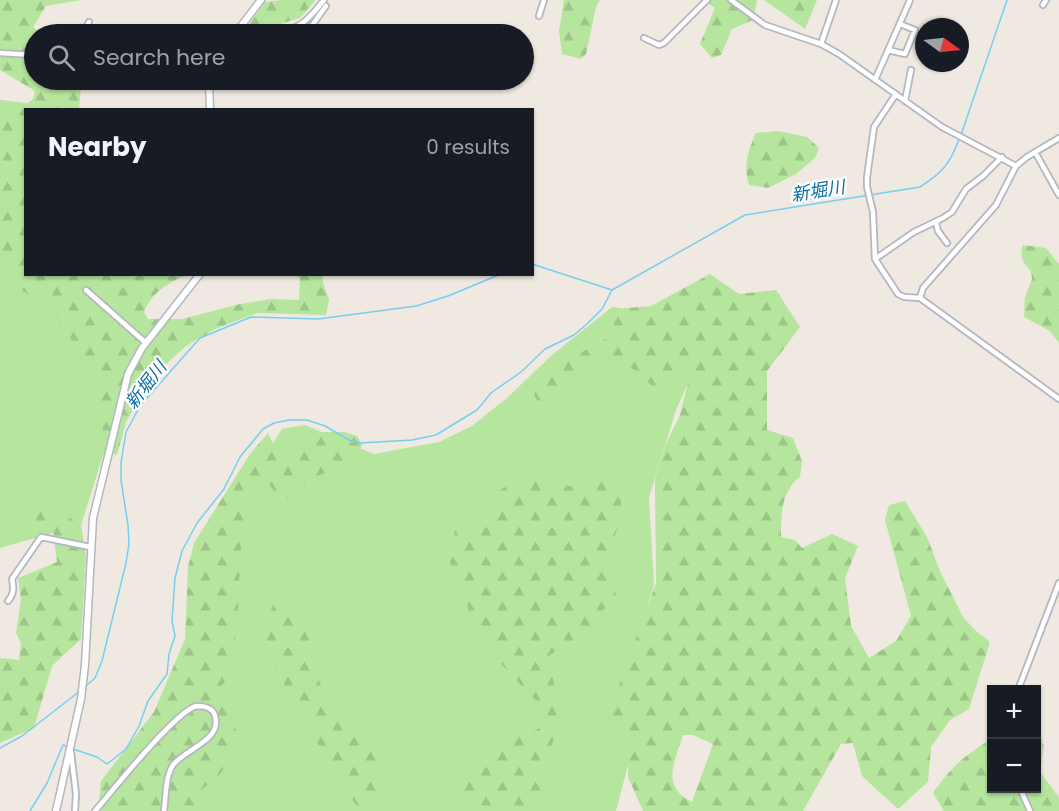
<!DOCTYPE html>
<html lang="en">
<head>
<meta charset="utf-8">
<style>
  body { margin:0; font-family:Poppins,"Noto Sans JP",sans-serif; background:#242831; color:#f1f3f6 }
  .controls { position:absolute; right:18px; bottom:18px; display:grid; overflow:hidden; border-radius:0px; box-shadow:0 2px 4px #0004 }
  .controls button { width:54px; height:54px; display:grid; place-items:center; padding:0; border:0; border-bottom:2px solid #363941; background:#171b24; color:#f1f3f6; font:30px sans-serif }
  .compass { position:absolute; left:915px; top:18px; width:54px; height:54px; border-radius:50%; background:#171b24; box-shadow:0 2px 4px #0004; rotate:105deg }
  .list { margin:0; padding:0; list-style:none }
  h2 { display:flex; justify-content:space-between; align-items:center; height:78px; margin:0; padding:0 24px; font-size:26px }
  h2 small { font-size:20px; font-weight:400; color:#9ea1a6 }
  .icon { flex:none; width:33px; height:33px; fill:none; stroke:currentColor; stroke-width:2; stroke-linecap:round; stroke-linejoin:round }
  .map { position:relative; flex:none; width:1059px; height:811px; overflow:hidden }
  .search { position:absolute; background:#171b24; box-shadow:0 2px 4px #0004; left:24px; top:24px; width:510px; height:66px; display:flex; align-items:center; gap:15px; box-sizing:border-box; padding:0 21px; border-radius:33px; color:#9ea1a6; font-size:22px }
  .panel { position:absolute; background:#171b24; box-shadow:0 2px 4px #0004; left:24px; top:108px; width:510px; height:168px; border-radius:0px }
  .map>svg:first-child { display:block }
  .grass { fill:#b6e59e }
  .forest { fill:url(#forest-firs); fill-rule:evenodd }
  .lines { fill:none; stroke-linecap:round; stroke-linejoin:round }
  .stream { stroke:#75cff0; stroke-width:1.5 }
  .street-casing { stroke:#b4b7c1; stroke-width:8 }
  .secondary-casing { stroke:#b4b7c1; stroke-width:9 }
  .street { stroke:#fff; stroke-width:4.5 }
  .secondary { stroke:#fff; stroke-width:6 }
  .labels { text-anchor:middle; stroke-width:4.5; stroke-linejoin:round; paint-order:stroke }
  .water-label { font-size:18px; font-style:italic; fill:#0d6fa3; stroke:#fff }
</style>
</head>
<body>
<div class="map">
<svg width="1059" height="811" viewBox="0 0 1059 811">
  <defs>
    <pattern id="forest-firs" width="22" height="20" patternUnits="userSpaceOnUse" patternTransform="scale(1.5)"><rect width="22" height="20" fill="#b6e59e"/><path d="M5 1l3.5 6h-7zM16 11l3.5 6h-7z" fill="#9dc588"/></pattern>
  </defs>
  <rect width="100%" height="100%" fill="#efe9e1"/>
  <path class="grass" d="M0 233 26 274 126 383 81 525 0 548Z
    M612 307 648 312 692 374 676 410 649 497 654 585 621 692 637 731 616 811H175L189 695 250 478 282 429 305 425 374 454 439 442 472 426 508 397 552 355Z"/>
  <path class="forest" d="M0 0H81L46 6 33 27 41 34H34V80H79L81 87 79 109 26 110V274L186 275C167 284 152 292 144 312L148 319H182L240 304 272 299 299 300 300 279 296 275H323V283L329 299 326 315 257 313 215 329 186 346 165 365 146 389 126 422 117 455 101 452 104 416 89 367 51 308 23 291 10 271 0 267V100L28 103 33 99 35 91 0 70Z
    M282 0H316L300 18 273 26 247 27 265 2Z
    M564 0H600L596 7 586 54 581 59 562 54 559 31Z
    M703 0H757L753 20 732 29 721 55 712 58 700 44 715 8Z
    M764 0H817L805 29Z
    M778 131 807 137 819 148 815 158 796 174 768 188 749 185C743 165 748 151 756 133Z
    M1023 245 1046 248 1059 264V343L1050 331 1024 317 1025 297 1032 279 1031 271C1023 263 1019 257 1023 245Z
    M710 274 739 294 776 290 800 327 767 371V430L793 438 802 461 800 477C781 491 781 515 781 537L795 540 802 548 832 534 858 546 845 578 851 626 869 658 896 641 911 616 885 520 889 505 905 501 927 537 940 571 963 617 975 630 990 642 969 709 950 720 931 747 928 782 898 809 862 776 853 743 841 744 803 811H643L628 777 629 738 607 719 656 583 655 479 665 446 680 415 689 378 686 375 674 388H654C585 315 584 407 538 402L534 395 542 374 613 335 616 309 651 306ZM683 735H693L713 744 692 802C660 787 675 761 683 735Z
    M324 432H344L357 436 362 445C355 467 322 471 305 483 297 488 290 496 284 502L262 477 242 524 237 627 229 675 218 692 242 742 220 774 200 791 203 811H98L101 781 154 712 185 639 188 567 194 543 250 454 268 433 278 454 299 441Z
    M600 472 612 477 622 496 618 527 606 560 607 580 616 594 583 635 550 655 559 720 540 787 546 811H474L459 790 488 748 540 728V705L473 634 467 603 450 563 455 530 490 516 493 494 521 478 576 487 592 475Z
    M51 506 81 525 86 556 81 639 52 666 34 728 0 743V658L19 660 21 643 16 633 21 599 18 578 57 562 53 530 16 509Z
    M274 604C286 605 296 605 304 615 313 627 308 637 310 651 315 684 344 735 375 750 381 769 389 793 378 811H361L341 785 262 645 266 619Z
    M1037 726 1044 746 1040 772 1059 797V811H944L933 793C953 765 963 757 991 739L992 788H1036Z"/>
  <g class="lines">
    <path class="stream" d="M961 135 1007 0
      M532 264 612 290 745 215 920 187C943 172 950 164 959 139
      M86 686 95 678 102 661 126 563 129 544 128 525 121 480V463L126 432 140 406 200 338 251 317 318 319 416 306 448 296 501 274
      M0 748 22 736 80 691
      M73 749 97 757 107 764 126 749 139 726 148 701 167 674 169 654 175 636 172 621 175 578 182 551 197 523 224 489 240 457 263 429 274 423 289 420H307L325 426 349 440 360 443 412 440 436 435 477 410 491 393 521 372 545 349 574 335 588 323 602 309 612 290
      M30 811 47 783 63 745 69 747"/>
    <g class="street-casing">
      <path id="street" d="M731 0 765 25 821 44 839 54 942 127 1016 166
        M1043 5 1046 0
        M539 16 544 0
        M237 32C245 33 252 30 260 30 266 30 273 32 279 31 301 30 311 16 324 0
        M86 34 85 29 89 22
        M226 34H229
        M301 34 308 31 326 6
        M644 38 659 45 664 43 707 0
        M821 44 836 0
        M888 50 905 54 915 30 900 24
        M0 53 34 55
        M875 80 910 0
        M896 94 874 127 867 177V187L873 212 875 259 898 294 904 297 920 298 1059 399
        M905 101 911 70
        M1035 152 1059 195
        M936 222 938 231 947 243
        M875 259 914 232 943 218 952 212 966 189 983 176 1002 157
        M86 290 146 343
        M920 298 923 288 996 205 1016 166 1027 157 1059 138
        M8 601C14 594 14 588 12 579L41 537 90 547
        M1018 690 1059 583
        M71 752 76 794 75 811
        M1020 788 1030 811
        M95 811C114 789 174 713 196 706 204 706 213 707 215 716 222 741 186 748 173 765 165 777 166 797 164 811"/>
    </g>
    <g class="secondary-casing">
      <path id="secondary" d="M235 34 261 0
        M209 80 210 110
        M56 811 81 699 85 665 93 518 128 374 142 348 200 274"/>
    </g>
    <use href="#street" class="street"/>
    <use href="#secondary" class="secondary"/>
  </g>
  <g class="labels">
    <g class="water-label">
      <text transform="translate(818 191) rotate(-9)" y="6">新堀川</text>
      <text transform="translate(146 385) rotate(-52)" y="6">新堀川</text>
    </g>
  </g>
</svg>
<div class="controls">
<button>+</button>
<button>−</button>
</div>
<svg class="compass" viewBox="-18 -18 36 36"><path d="M0-13l5 13h-10z" fill="#e53935"/><path d="M0 13l5-13h-10z" fill="#9ea1a6"/></svg>
<div class="search"><svg class="icon" aria-label="search" viewBox="0 0 24 24"><circle cx="10" cy="10" r="6"/><path d="M15 15l6 6"/></svg>Search here</div>
<section class="panel">
<h2>Nearby<small>0 results</small></h2>
<ul class="list">
</ul>
</section>
</div>
</body>
</html>
